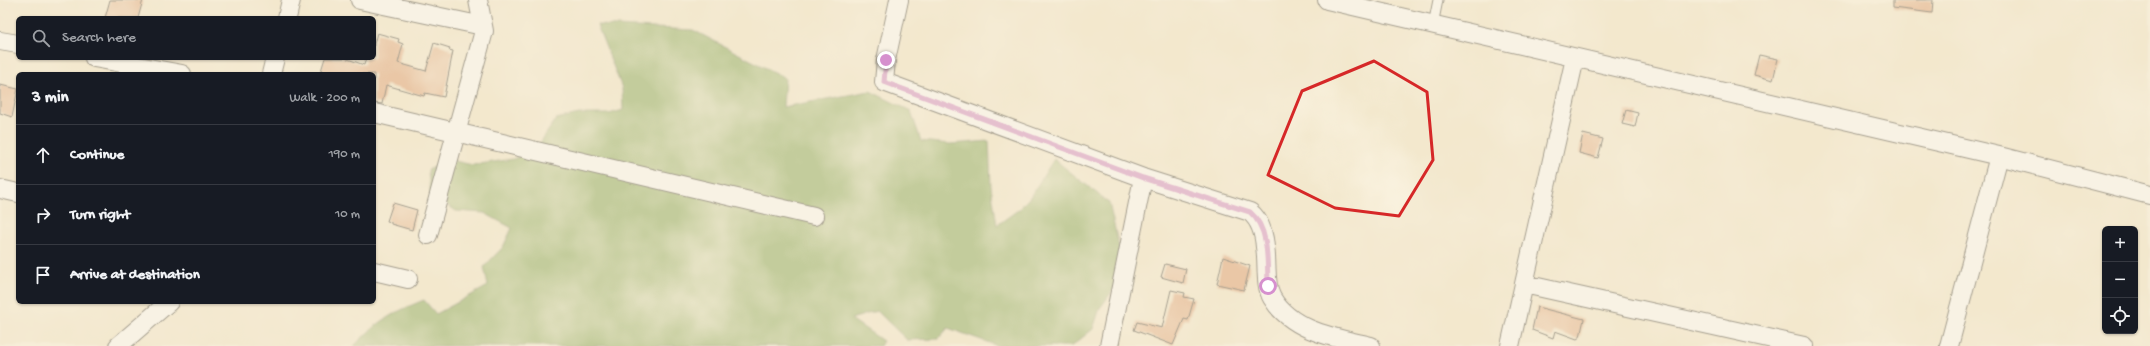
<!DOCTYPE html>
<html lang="en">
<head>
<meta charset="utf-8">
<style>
  body { margin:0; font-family:"Gochi Hand",sans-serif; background:#20242c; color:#f1f3f6 }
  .controls { position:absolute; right:12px; bottom:12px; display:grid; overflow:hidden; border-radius:6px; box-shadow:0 1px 3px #0004 }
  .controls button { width:36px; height:36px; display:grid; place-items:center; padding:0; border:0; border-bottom:1px solid #363941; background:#171b24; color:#f1f3f6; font:20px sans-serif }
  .stop { position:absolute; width:12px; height:12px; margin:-9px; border:3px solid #d690ce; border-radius:50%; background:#fff }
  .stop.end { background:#d690ce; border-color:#fff; box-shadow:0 1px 4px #0008 }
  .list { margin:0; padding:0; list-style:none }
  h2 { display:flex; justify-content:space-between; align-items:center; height:52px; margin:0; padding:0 16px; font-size:17px }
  h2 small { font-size:13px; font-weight:400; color:#9ea1a6 }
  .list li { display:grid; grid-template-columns:26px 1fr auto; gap:12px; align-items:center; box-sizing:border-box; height:60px; padding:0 16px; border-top:1px solid #363941 }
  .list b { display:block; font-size:15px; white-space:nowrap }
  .list em { font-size:13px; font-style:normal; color:#9ea1a6 }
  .icon { flex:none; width:22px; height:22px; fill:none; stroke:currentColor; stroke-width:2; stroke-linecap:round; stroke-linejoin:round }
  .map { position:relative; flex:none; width:2150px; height:346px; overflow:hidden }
  .search { position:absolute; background:#171b24; box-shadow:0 1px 3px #0004; left:16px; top:16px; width:360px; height:44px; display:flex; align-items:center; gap:10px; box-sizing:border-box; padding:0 14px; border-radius:6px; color:#9ea1a6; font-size:15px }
  .panel { position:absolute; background:#171b24; box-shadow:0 1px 3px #0004; left:16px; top:72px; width:360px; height:232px; border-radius:6px }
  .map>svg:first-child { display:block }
  .forest { fill:#8bac60; stroke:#5b6c46 }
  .building { fill:#df9f75 }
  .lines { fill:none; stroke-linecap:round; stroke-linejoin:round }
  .service-casing { stroke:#494743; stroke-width:11 }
  .minor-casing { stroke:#494743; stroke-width:20 }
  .service { stroke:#fff; stroke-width:9 }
  .minor { stroke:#fff; stroke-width:18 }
  .route { stroke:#d690ce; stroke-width:5 }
  .marked { fill:none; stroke:#d62828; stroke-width:3; stroke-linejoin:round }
</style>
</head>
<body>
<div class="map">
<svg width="2150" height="346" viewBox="0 0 2150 346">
  <rect width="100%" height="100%" fill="#fcf5e5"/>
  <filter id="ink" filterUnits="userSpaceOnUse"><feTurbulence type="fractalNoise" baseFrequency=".025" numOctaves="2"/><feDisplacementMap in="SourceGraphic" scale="8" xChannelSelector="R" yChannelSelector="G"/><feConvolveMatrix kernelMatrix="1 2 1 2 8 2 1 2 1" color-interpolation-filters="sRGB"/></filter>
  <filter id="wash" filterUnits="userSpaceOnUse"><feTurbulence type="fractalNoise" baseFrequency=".012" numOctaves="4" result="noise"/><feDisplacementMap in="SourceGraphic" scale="16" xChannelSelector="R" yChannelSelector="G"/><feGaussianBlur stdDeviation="0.9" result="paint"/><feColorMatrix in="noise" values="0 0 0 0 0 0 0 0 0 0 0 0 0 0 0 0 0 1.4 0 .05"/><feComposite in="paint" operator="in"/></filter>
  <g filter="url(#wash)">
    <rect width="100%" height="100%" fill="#f3e8cd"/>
    <path class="forest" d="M597 25 693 30 785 78 783 107 870 91 911 111 921 141 950 144 989 141 991 186 997 225 1018 210 1030 197 1054 159 1109 203 1120 251 1117 285 1100 308 1093 329 1072 346H998L948 328 938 339 907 340 877 311 851 319 883 341 880 346H354C378 321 392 313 424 300L436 314 488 286 484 267 503 247 512 228 484 213 456 211 430 193 428 170 450 160 473 165 513 159 536 149 556 119 579 114H609L623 110 622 88Z"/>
    <g id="blocks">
      <path class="building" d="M110 0H143L138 18H105Z
        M1893 0H1933L1932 13 1893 8Z
        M377 33 399 39 398 42 403 44 398 63 426 71 434 43 450 48 449 50 453 51 444 97 425 93 424 96 386 85 382 104 374 103V74H320L325 58H345L364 65 366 58H374V44Z
        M1759 55 1778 59 1773 80 1754 75Z
        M0 85 18 89 12 117 0 113Z
        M1626 110 1638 113 1635 127 1622 124Z
        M1583 134 1603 139 1598 158 1579 153Z
        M393 203 417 210 412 230 391 224V222L387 221Z
        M1223 257 1250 266 1244 290 1217 284Z
        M1165 264 1186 269 1183 283 1161 277Z
        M1171 290 1185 293 1184 297 1194 299 1188 320 1184 319 1173 345 1134 330 1137 322 1162 328Z
        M1537 307 1584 319 1580 337 1577 339 1555 331 1553 338 1532 330Z"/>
    </g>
  </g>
  <g filter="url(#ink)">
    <use href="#blocks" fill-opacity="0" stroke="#494743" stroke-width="1"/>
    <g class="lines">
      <g class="service-casing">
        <path id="service" d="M1433 25 1438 0"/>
      </g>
      <g class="minor-casing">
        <path id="minor" d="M360 0 483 26
          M899 0 886 60 884 82 1143 178 1109 346
          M1327 0 1999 156 2150 195
          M287 18 291 0
          M0 41 18 44
          M94 58 182 74
          M271 74 275 58
          M374 113 814 216
          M1143 178 1250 212C1261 221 1264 234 1265 247 1268 263 1264 284 1272 298 1292 332 1337 338 1371 346
          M0 189 18 193
          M428 235 484 31 478 0
          M374 271 408 279
          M1524 284 1804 346
          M118 346 169 302
          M1510 346 1575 58
          M1949 346 1999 156"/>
      </g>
      <use href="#service" class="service"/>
      <use href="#minor" class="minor"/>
    </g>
  </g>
  <g class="lines" filter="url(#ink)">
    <path class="route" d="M886 60 884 82 1143 178 1250 212C1270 229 1267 262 1268 286"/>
  </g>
  <path d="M0 0H2150V346H0ZM1374 61 1427 92 1433 160 1399 216 1335 208 1268 175 1302 91Z" fill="#f3e8cd" fill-opacity=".55" fill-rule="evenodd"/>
  <path class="marked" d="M1374 61 1427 92 1433 160 1399 216 1335 208 1268 175 1302 91Z"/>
</svg>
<div class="controls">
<button>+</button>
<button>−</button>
<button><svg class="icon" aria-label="locate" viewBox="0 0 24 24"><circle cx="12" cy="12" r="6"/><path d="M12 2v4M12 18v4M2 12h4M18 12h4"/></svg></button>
</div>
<div class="stop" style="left:1268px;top:286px"></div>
<div class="stop end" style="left:886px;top:60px"></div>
<div class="search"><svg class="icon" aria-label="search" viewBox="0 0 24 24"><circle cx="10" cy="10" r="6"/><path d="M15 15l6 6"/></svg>Search here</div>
<section class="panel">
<h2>3 min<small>Walk · 200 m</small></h2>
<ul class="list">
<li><svg class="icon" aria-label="ahead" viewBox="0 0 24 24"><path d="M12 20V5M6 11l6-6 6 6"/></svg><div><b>Continue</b></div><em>190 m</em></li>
<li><svg class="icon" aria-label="right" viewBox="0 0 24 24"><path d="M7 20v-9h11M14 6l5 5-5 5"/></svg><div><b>Turn right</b></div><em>10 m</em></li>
<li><svg class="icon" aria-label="arrive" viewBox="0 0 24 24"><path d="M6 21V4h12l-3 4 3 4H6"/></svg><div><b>Arrive at destination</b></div></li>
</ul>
</section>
</div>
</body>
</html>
